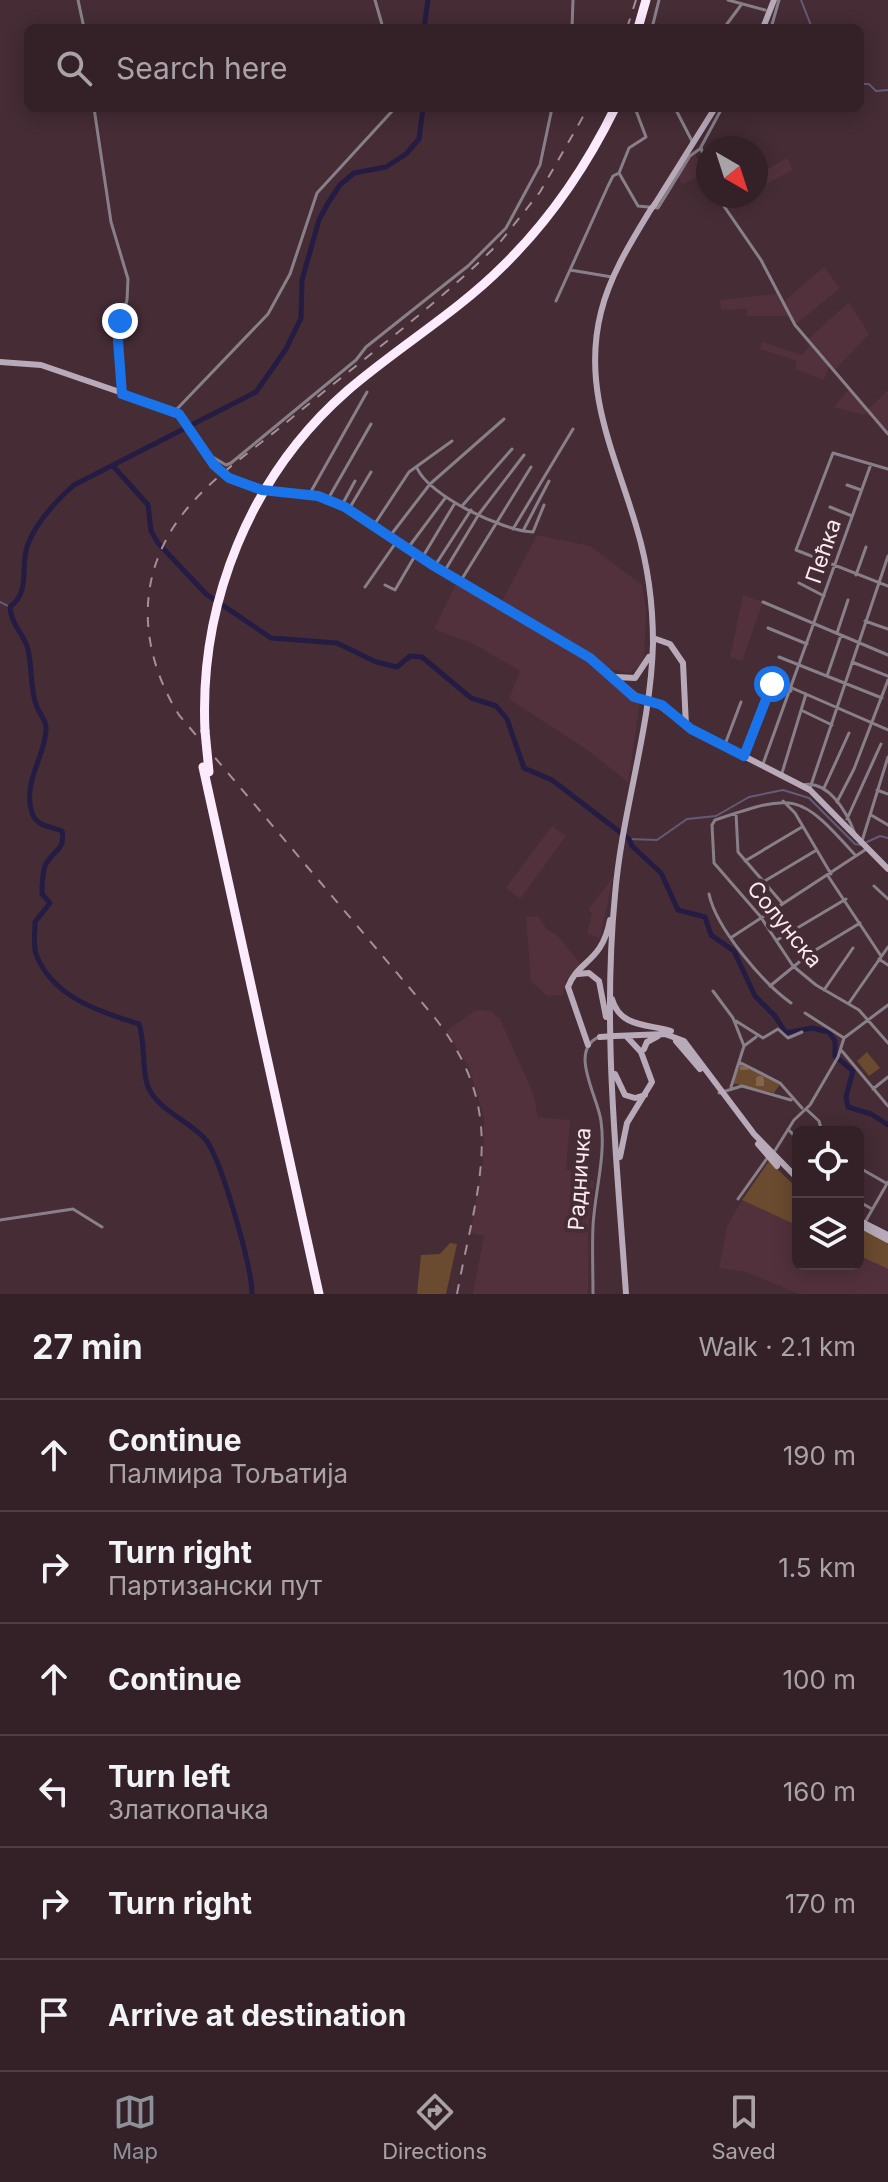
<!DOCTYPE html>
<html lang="en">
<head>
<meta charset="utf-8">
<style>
  body { margin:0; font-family:Inter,sans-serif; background:#3c2930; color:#f1f3f6 }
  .controls { position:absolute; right:24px; bottom:24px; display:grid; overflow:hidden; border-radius:12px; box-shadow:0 4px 20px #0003 }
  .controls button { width:72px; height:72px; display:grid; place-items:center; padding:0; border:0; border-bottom:2px solid #4e3e45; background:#342128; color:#f1f3f6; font:40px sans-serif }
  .compass { position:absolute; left:696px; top:136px; width:72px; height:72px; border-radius:50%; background:#342128; box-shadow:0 4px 20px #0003; rotate:141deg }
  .stop { position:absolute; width:24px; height:24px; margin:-18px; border:6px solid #1a73e8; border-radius:50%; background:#fff }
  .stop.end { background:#1a73e8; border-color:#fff; box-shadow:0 2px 8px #0008 }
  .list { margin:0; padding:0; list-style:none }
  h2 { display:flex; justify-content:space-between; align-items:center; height:104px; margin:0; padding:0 32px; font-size:34px }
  h2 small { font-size:26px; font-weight:400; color:#a9a3a8 }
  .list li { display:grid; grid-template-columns:52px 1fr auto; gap:24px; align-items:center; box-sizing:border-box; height:112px; padding:0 32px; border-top:2px solid #4e3e45 }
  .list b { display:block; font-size:30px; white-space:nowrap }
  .list p { margin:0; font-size:26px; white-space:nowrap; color:#a9a3a8 }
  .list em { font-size:26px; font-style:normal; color:#a9a3a8 }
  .icon { flex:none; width:44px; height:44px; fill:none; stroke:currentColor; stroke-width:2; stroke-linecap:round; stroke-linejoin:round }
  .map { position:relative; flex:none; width:888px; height:1294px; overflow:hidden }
  .search { position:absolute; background:#342128; box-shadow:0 4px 20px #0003; left:24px; right:24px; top:24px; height:88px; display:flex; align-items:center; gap:20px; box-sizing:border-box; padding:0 28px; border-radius:12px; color:#a9a3a8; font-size:30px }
  .sheet { height:776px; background:#342128 }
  nav { display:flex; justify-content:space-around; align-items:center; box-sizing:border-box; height:112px; border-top:2px solid #4e3e45; background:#342128; font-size:22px; color:#a9a3a8 }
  nav a { display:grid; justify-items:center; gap:4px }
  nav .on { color:#8c9099 }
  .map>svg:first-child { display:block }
  .built { fill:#52313d }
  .grass { fill:#6b4b2f }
  .cemetery { fill:url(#cemetery-stones) }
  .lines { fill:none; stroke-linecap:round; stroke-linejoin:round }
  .stream { stroke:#655a77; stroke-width:2 }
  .river { stroke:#251c43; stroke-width:5 }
  .minor { stroke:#897f89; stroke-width:3 }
  .secondary { stroke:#b8aab9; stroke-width:6 }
  .motorway { stroke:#fceafd; stroke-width:9 }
  .rail { stroke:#a59098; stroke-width:2; stroke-dasharray:10 10; stroke-linecap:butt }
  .secondary-bridge { stroke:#b8aab9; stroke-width:6 }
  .motorway-bridge { stroke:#fceafd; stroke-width:9 }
  .route { stroke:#1a73e8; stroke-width:10 }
  .labels { text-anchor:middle; stroke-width:8; stroke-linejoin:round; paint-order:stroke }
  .street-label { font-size:22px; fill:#fbe9ef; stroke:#452c35 }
</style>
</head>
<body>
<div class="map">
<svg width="888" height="1294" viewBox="0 0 888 1294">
  <defs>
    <pattern id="cemetery-stones" width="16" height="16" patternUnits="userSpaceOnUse" patternTransform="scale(2)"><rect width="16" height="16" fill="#6b4b2f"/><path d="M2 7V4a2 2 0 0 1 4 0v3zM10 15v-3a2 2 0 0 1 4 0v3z" fill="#81654d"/></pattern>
  </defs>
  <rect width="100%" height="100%" fill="#452c35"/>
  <path class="built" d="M695 154 704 174 682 184 678 176Z
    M787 158 793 170 756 189V176Z
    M824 267 840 288 795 325 788 316H747V309L721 310 720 300 777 294 782 303Z
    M849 302 869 334 834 371 829 366 824 380 795 369 797 361 760 349 762 342 802 355 810 345 807 340Z
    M849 389 868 410 888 390V434L868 411 864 415 834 407Z
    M537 535 590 546 642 585 646 611 644 663 629 673 611 669 605 674 640 703 628 782 586 749 509 699 520 671 474 644 434 629 458 580 500 605Z
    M743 595 763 602 742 661 730 657Z
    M552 826 566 836 520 899 506 888Z
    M613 877 600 938 587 934 592 913 588 910Z
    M538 916 547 930 556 934 581 964 566 980 563 995 547 996 531 981 526 917Z
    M476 1010 491 1011 500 1019 533 1093 538 1117 570 1120 566 1169 594 1181 588 1233V1294H473L484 1236 470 1233 483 1164 484 1117 469 1067 446 1031Z
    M742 1200 798 1226V1264H858V1255L888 1269V1294H799L746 1272 719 1268 727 1227Z"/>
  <path class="grass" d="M867 1052 880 1068 869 1076 857 1061Z
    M769 1161 798 1189V1226L742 1200Z
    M858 1227 888 1242V1269L858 1255Z
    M450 1243 457 1244 446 1294H417L421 1255 440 1254Z"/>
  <path class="cemetery" d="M740 1065 759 1071 780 1084 774 1093 732 1083Z"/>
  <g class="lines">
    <path class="stream" d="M801 0 812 28
      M860 84H869L876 91 888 90
      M0 602 10 607
      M629 839 657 840 687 819 716 816 749 797 783 790 809 798 855 844 861 845
      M867 842 880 836 888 838"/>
    <path class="river" d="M424 28 428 0
      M114 467 148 505 151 531 158 543 206 594 271 638 337 643 376 662 397 667 410 656 422 657 471 698 496 706 507 719 524 768 552 780 629 839 632 846 661 873 678 910 705 917 711 935 734 951 755 996 775 1016 786 1033 812 1028 829 1032 835 1041V1056L853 1071 846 1097 848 1107 871 1114 888 1125
      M252 1294C252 1267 222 1162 206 1140 191 1122 162 1112 150 1091 141 1076 146 1044 139 1024 100 1012 52 997 36 954 33 945 35 932 35 922L50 903 42 894C42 886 42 875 45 866 51 851 66 851 62 831 50 826 37 827 32 813 22 782 46 755 46 729 47 721 40 715 37 707 29 688 33 665 27 646 21 631 11 623 10 607 32 590 19 566 28 544 37 521 56 501 74 485L256 392 286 349 301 318 302 280 319 220 328 203 340 185 354 173 386 167 406 154 419 139 423 108"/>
    <path class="minor" d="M78 0 84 28
      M375 0 383 28
      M728 0 765 10
      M572 28 573 0
      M652 28 659 0
      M724 28 741 5
      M771 28 779 0
      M94 108 111 222 128 279 127 300 118 331 122 390
      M635 108 646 137 629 148 619 173 638 206 658 208 690 156 701 148
      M675 108 693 143
      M708 173 701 147 722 108
      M717 196 761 260 795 325 888 434
      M570 270 612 277
      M556 301 608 186 613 176 619 173
      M176 410 268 314 290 274 317 193 395 108
      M211 456 226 465 231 463 356 360 366 347 468 266 506 228 540 165 552 108
      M417 468C429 496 503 531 533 532L544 505
      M888 469 833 453 796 550 888 586
      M847 485 861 490
      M309 495 367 392
      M328 499 371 424
      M342 505 355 481
      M462 506 512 449
      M830 507 852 516
      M349 509 371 472
      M374 525 409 472 452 441
      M513 529 573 429
      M523 531 549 481
      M390 536 430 484 504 419
      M408 548 446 497
      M422 558 455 503
      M436 564 471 510
      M444 572 479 514 524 455
      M856 575 866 547
      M460 582 531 467
      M799 583 824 596
      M385 585 395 590 416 554
      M365 587 397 541
      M763 602 888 655
      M865 621 888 629
      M768 628 807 644
      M837 633 848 600
      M779 657 882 698
      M852 662 888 676
      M827 676 841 635
      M792 688 888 730
      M803 711 832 725
      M724 747 741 702
      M744 756 770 685 791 691
      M763 764 871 464
      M782 773 806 694
      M802 785C828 779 847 812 855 834
      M810 788 888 556
      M824 788 849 733
      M877 790 888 794
      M783 801 795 813 831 874
      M837 802 854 769 888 680
      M736 813 738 852 782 903
      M871 815 888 825
      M847 819 881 744
      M862 841 888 757
      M856 856C799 792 795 793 715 820L712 825 714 863 760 916 793 966 816 985 859 1010 888 1043
      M745 861 802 827
      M828 876 881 956
      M763 882 815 851
      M874 886 888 899
      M709 894C716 928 763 983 791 1003
      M732 937 868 848
      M777 940 846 899
      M879 959 888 965
      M770 986 809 954 860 923
      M824 990 853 948
      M713 991 733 1018 744 1046 731 1087
      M849 1003 888 947
      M805 1013 844 1038
      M736 1021 763 1038 778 1029 788 1038 802 1032
      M744 1046 756 1037
      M842 1051 888 1106
      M739 1062 780 1083 802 1108
      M873 1089 888 1077
      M719 1093 742 1086 791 1100
      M806 1109 819 1121 822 1132
      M788 1129 798 1140
      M774 1152 794 1120 810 1105 838 1057 844 1038 888 1005
      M858 1167 886 1183
      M738 1199 768 1157
      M858 1201 872 1209
      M0 1220 73 1209 102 1227
      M864 1224 888 1182
      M593 1294C593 1271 592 1248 593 1226 595 1190 606 1157 601 1121 598 1097 568 1050 599 1037"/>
    <path class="secondary" d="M763 28 774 0
      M655 204 715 108
      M0 362 41 365 172 410 184 419 218 470
      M227 476 250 486
      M279 493 318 496 345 507 436 567 590 658 641 700
      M653 638 670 644 683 663 686 726
      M616 677 635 678 649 657
      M656 703 691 729 810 790 888 869
      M578 974 589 973 599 981 606 1017
      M612 999C620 1028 649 1024 671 1031
      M615 1036 665 1034 684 1041 754 1134 798 1179
      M676 1041 700 1069
      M588 1045 568 987C578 960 602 963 610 920
      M644 1049 647 1042 658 1036
      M615 1074 625 1095 635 1098 645 1095
      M758 1144 777 1166
      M620 1157 627 1123 652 1082 641 1052 627 1037
      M858 1220 888 1235
      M858 1224 888 1240
      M626 1294C617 1161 602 1028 615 895 622 810 651 728 653 643 653 605 648 566 637 529 616 456 581 391 601 312 610 275 631 242 651 209"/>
    <path class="motorway" d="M638 28 646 0
      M205 731C199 603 250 476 347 391 398 347 456 313 503 266 550 220 586 167 615 108
      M203 767 319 1294"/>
    <path class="rail" d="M627 28 636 0
      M457 1294C477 1185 510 1114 435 1018L179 715C147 664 136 602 163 546 187 494 239 461 282 426 355 365 434 308 501 241L540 192 588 108"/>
    <path class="secondary-bridge" d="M651 209 655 204
      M218 470 227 476
      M250 486 279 493
      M641 700 656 703
      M600 1037 615 1036"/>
    <path class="motorway-bridge" d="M205 731 209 772"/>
  </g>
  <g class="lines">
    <path class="route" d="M120 321 118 341 122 394 179 414 214 465 229 478 262 490 318 496 345 507 434 566 590 658 634 697 662 705 691 729 744 756 772 684"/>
  </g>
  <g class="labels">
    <g class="street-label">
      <text transform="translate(823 551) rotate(-71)" y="8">Пећка</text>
      <text transform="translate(785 924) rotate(51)" y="8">Солунска</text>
      <text transform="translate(579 1179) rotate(-86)" y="8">Радничка</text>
    </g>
  </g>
</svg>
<div class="controls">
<button><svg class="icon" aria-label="locate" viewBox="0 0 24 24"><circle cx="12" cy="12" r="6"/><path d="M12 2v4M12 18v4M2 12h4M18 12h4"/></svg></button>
<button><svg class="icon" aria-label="layers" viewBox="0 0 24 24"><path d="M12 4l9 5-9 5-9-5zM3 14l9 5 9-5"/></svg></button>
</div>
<svg class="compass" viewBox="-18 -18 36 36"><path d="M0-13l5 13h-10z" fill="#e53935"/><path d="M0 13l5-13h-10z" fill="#a9a3a8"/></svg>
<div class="stop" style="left:772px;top:684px"></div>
<div class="stop end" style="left:120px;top:321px"></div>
<div class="search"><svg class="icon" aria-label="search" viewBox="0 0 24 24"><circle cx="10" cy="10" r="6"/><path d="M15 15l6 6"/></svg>Search here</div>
</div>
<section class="sheet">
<h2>27 min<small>Walk · 2.1 km</small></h2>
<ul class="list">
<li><svg class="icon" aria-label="ahead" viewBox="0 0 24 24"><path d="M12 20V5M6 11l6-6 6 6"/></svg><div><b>Continue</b><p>Палмира Тољатија</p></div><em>190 m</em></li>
<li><svg class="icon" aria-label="right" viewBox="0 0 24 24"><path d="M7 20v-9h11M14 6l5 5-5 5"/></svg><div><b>Turn right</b><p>Партизански пут</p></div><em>1.5 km</em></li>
<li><svg class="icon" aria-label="ahead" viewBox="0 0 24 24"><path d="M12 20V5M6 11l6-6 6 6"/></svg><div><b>Continue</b></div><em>100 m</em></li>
<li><svg class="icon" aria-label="left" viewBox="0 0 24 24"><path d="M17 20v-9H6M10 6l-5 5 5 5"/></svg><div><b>Turn left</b><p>Златкопачка</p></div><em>160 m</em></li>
<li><svg class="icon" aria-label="right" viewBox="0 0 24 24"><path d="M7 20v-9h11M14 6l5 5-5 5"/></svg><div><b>Turn right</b></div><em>170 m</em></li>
<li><svg class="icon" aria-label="arrive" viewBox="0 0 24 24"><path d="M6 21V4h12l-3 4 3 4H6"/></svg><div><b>Arrive at destination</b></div></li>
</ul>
</section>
<nav>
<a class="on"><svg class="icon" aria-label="map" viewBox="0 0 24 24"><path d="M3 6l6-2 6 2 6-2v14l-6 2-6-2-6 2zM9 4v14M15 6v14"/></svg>Map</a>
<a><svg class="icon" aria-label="directions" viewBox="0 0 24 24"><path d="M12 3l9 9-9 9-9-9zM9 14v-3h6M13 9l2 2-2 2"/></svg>Directions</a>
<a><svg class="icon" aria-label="saved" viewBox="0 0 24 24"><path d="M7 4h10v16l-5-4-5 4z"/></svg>Saved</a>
</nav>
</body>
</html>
